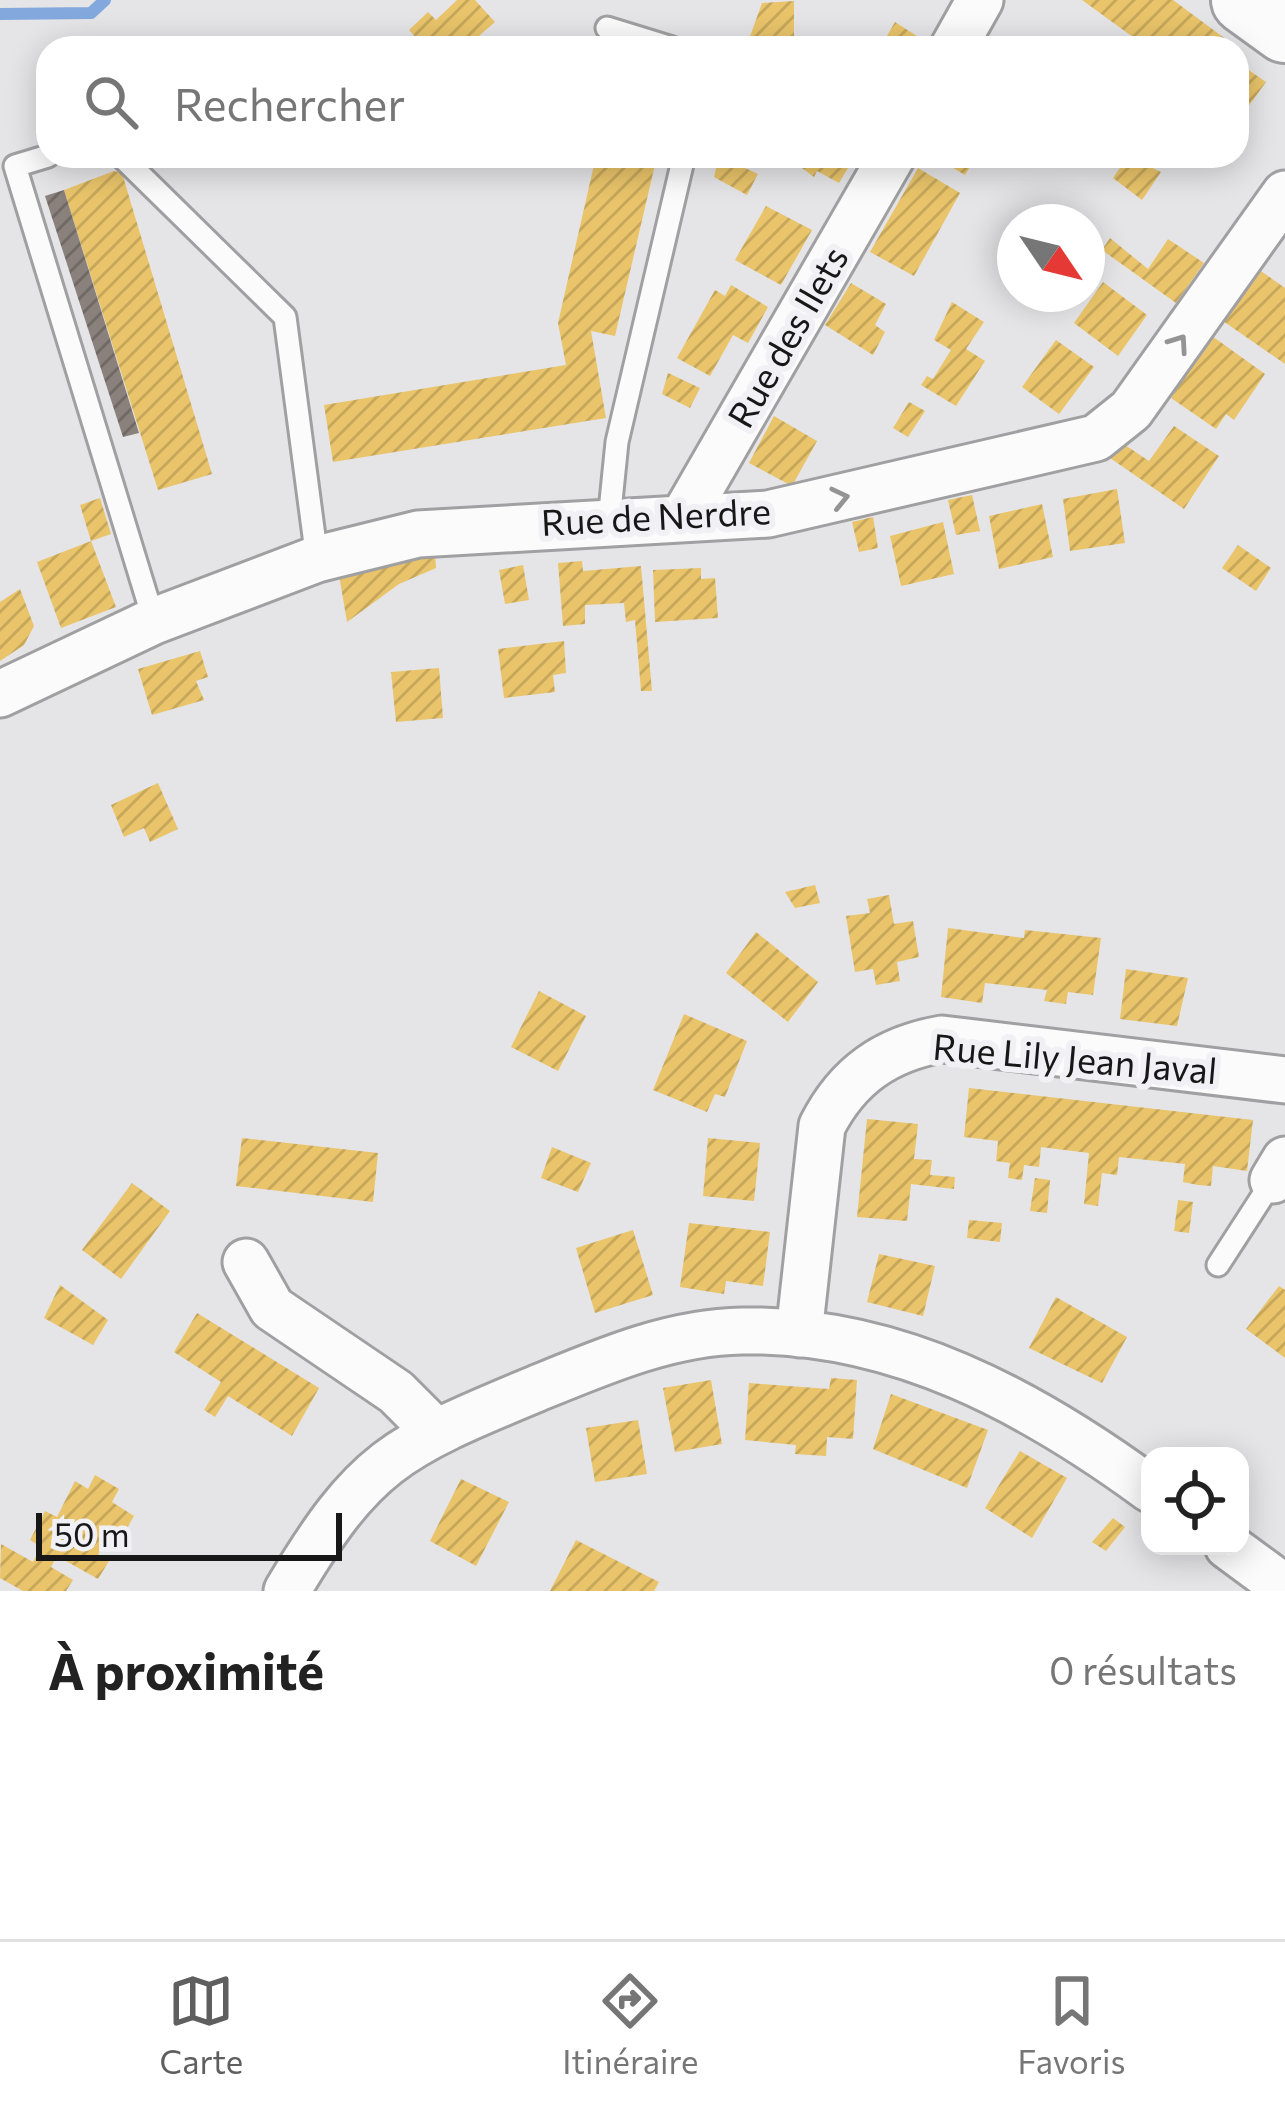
<!DOCTYPE html>
<html lang="fr">
<head>
<meta charset="utf-8">
<style>
  body { margin:0; font-family:Commissioner,sans-serif; background:#f6f6f6; color:#222 }
  .controls { position:absolute; right:36px; bottom:36px; display:grid; overflow:hidden; border-radius:24px; box-shadow:0 6px 30px #0003 }
  .controls button { width:108px; height:108px; display:grid; place-items:center; padding:0; border:0; border-bottom:3px solid #e0e0e0; background:#fff; color:#222; font:60px sans-serif }
  .compass { position:absolute; left:997px; top:204px; width:108px; height:108px; border-radius:50%; background:#fff; box-shadow:0 6px 30px #0003; rotate:125deg }
  .scale { position:absolute; left:36px; bottom:30px; width:306px; box-sizing:border-box; padding-left:12px; border:6px solid #171718; border-top:0; font-size:33px; line-height:42px; white-space:nowrap; color:#171718; -webkit-text-stroke:9px #f1f1f5; paint-order:stroke }
  .list { margin:0; padding:0; list-style:none }
  h2 { display:flex; justify-content:space-between; align-items:center; height:156px; margin:0; padding:0 48px; font-size:51px }
  h2 small { font-size:39px; font-weight:400; color:#767676 }
  .icon { flex:none; width:66px; height:66px; fill:none; stroke:currentColor; stroke-width:2; stroke-linecap:round; stroke-linejoin:round }
  .map { position:relative; flex:none; width:1285px; height:1591px; overflow:hidden }
  .search { position:absolute; background:#fff; box-shadow:0 6px 30px #0003; left:36px; right:36px; top:36px; height:132px; display:flex; align-items:center; gap:30px; box-sizing:border-box; padding:0 42px; border-radius:36px; color:#767676; font-size:45px }
  .sheet { height:348px; background:#fff }
  nav { display:flex; justify-content:space-around; align-items:center; box-sizing:border-box; height:168px; border-top:3px solid #e0e0e0; background:#fff; font-size:33px; color:#767676 }
  nav a { display:grid; justify-items:center; gap:6px }
  nav .on { color:#5f5f60 }
  .map>svg:first-child { display:block }
  .homes { fill:url(#homes-hatch) }
  .industry { fill:url(#industry-hatch) }
  .lines { fill:none; stroke-linecap:round; stroke-linejoin:round }
  .stream { stroke:#83a8de; stroke-width:12 }
  .lane-casing { stroke:#a0a0a2; stroke-width:27 }
  .street-casing { stroke:#a0a0a2; stroke-width:51 }
  .primary-casing { stroke:#a0a0a2; stroke-width:72 }
  .lane { stroke:#fbfbfb; stroke-width:21 }
  .street { stroke:#fbfbfb; stroke-width:45 }
  .primary { stroke:#fbfbfb; stroke-width:66 }
  .oneway { stroke:#949495 }
  .labels { text-anchor:middle; stroke-width:12; stroke-linejoin:round; paint-order:stroke }
  .street-label { font-size:36px; fill:#171718; stroke:#f1f1f5 }
</style>
</head>
<body>
<div class="map">
<svg width="1285" height="1591" viewBox="0 0 1285 1591">
  <defs>
    <pattern id="homes-hatch" width="6" height="6" patternUnits="userSpaceOnUse" patternTransform="scale(3)"><rect width="6" height="6" fill="#e9c46a"/><path d="M-1 1l2-2M0 6l6-6M5 7l2-2" fill="none" stroke="#c7a85b"/></pattern>
    <pattern id="industry-hatch" width="6" height="6" patternUnits="userSpaceOnUse" patternTransform="scale(3)"><rect width="6" height="6" fill="#8a817c"/><path d="M-1 1l2-2M0 6l6-6M5 7l2-2" fill="none" stroke="#706965"/></pattern>
  </defs>
  <rect width="100%" height="100%" fill="#e5e5e7"/>
  <path class="homes" d="M457 0H475L495 22 465 48H425L409 30 428 12 436 20Z
    M1082 0H1173L1231 43 1228 48H1148Z
    M794 1V39L748 42 762 3Z
    M895 22 923 40 918 48H880Z
    M1237 62 1266 82 1237 122Z
    M596 156H657L615 336 591 331 606 418 333 462 324 405 566 365 558 323Z
    M719 156 758 174 747 195 714 177Z
    M786 156H855L839 183 817 171 814 177Z
    M933 156H970L975 159 965 175Z
    M1128 156 1161 172 1142 200 1113 178Z
    M918 168 960 193 914 276 870 252Z
    M114 171 122 173 212 474 158 490 64 190Z
    M766 206 812 230 781 285 735 260Z
    M1110 238 1148 269 1168 239 1204 263 1176 303 1102 250Z
    M1258 269 1285 288V364L1223 321Z
    M1103 282 1147 315 1118 356 1074 323Z
    M851 283 886 304 875 325 885 332 873 355 825 325Z
    M731 285 768 307 748 343 733 335 710 376 677 358 715 290 725 296Z
    M952 302 984 322 966 349 985 361 956 406 921 385 927 376 933 379 951 350 934 340Z
    M1212 336 1265 374 1234 420 1226 414 1216 429 1171 398Z
    M1056 340 1094 367 1059 414 1022 387Z
    M668 373 700 388 690 408 662 394Z
    M909 402 925 411 908 437 893 428Z
    M774 416 817 441 792 486 749 463Z
    M1174 426 1219 456 1184 509 1110 458 1125 445 1149 461Z
    M1117 489 1125 543 1070 551 1063 499Z
    M972 495 980 531 956 535 948 500Z
    M100 498 111 534 91 541 80 505Z
    M1042 504 1053 557 999 569 989 516Z
    M873 517 878 548 859 552 852 522Z
    M943 522 954 574 901 586 890 536Z
    M91 541 116 607 61 628 37 562Z
    M1238 545 1271 568 1256 591 1222 568Z
    M435 554 436 568 399 584 347 622 339 575Z
    M582 561 583 571 641 566 652 691H641L635 620 626 622 624 603 585 605V624L563 626 558 563Z
    M523 565 529 600 505 604 499 570Z
    M701 568V579L715 578 718 618 655 622 653 570Z
    M20 589 34 626 24 645 0 661V602Z
    M564 641 566 673 553 675 555 692 504 698 498 649Z
    M200 651 208 677 196 681 204 700 152 715 138 669Z
    M439 668 443 718 396 722 391 672Z
    M158 783 178 829 150 842 144 828 124 837 111 805Z
    M815 885 820 903 795 908 785 892Z
    M889 895 894 924 913 921 919 957 897 962 900 981 876 985 873 969 855 972 846 916 870 913 867 899Z
    M948 928 1024 938 1025 930 1101 938 1093 995 1068 992 1066 1004 1044 1001 1047 990 985 983 982 1003 941 997Z
    M756 932 818 982 788 1022 726 973Z
    M1126 969 1188 978 1177 1026 1120 1019Z
    M539 991 586 1016 558 1071 511 1047Z
    M684 1014 747 1041 725 1097 715 1094 707 1112 653 1090Z
    M969 1088 1253 1120 1247 1171 1213 1166 1211 1186 1198 1185 1183 1182 1185 1164 1119 1157 1117 1175 1102 1173 1098 1206 1084 1204 1089 1153 1041 1147 1039 1167 1024 1165 1022 1180 1008 1178 1010 1163 996 1161 998 1141 964 1137Z
    M867 1119 918 1124 914 1159 932 1160 930 1175 955 1177 954 1189 911 1184 907 1221 857 1217Z
    M242 1138 378 1153 373 1202 236 1186Z
    M708 1138 760 1143 754 1201 703 1196Z
    M552 1147 591 1163 578 1192 541 1178Z
    M1035 1178 1050 1180 1047 1213 1030 1211Z
    M132 1183 170 1211 121 1279 82 1250Z
    M1178 1200 1193 1202 1189 1233 1174 1231Z
    M969 1220 1002 1223 1000 1242 967 1238Z
    M689 1223 770 1232 763 1286 726 1281 724 1294 680 1287Z
    M633 1230 653 1295 595 1313 576 1248Z
    M879 1254 935 1266 923 1316 867 1302Z
    M60 1285 108 1320 93 1345 44 1318Z
    M1279 1286 1285 1290V1358L1246 1329Z
    M1056 1297 1127 1337 1102 1383 1029 1348Z
    M197 1313 319 1388 292 1436 228 1396 215 1417 204 1410 221 1382 174 1352Z
    M831 1378 857 1380 853 1439 827 1437 826 1456 795 1454 796 1445 745 1440 749 1383 829 1389Z
    M711 1380 722 1444 675 1452 663 1388Z
    M891 1394 988 1430 967 1488 873 1449Z
    M638 1420 647 1474 595 1482 586 1428Z
    M1020 1451 1067 1478 1032 1538 985 1508Z
    M95 1475 119 1489 112 1502 134 1516 118 1544 105 1545 98 1554 109 1561 98 1579 57 1556 51 1567 73 1580 66 1591H23L0 1578 1 1544 33 1562 41 1547 30 1540 45 1511 57 1517 75 1481 88 1489Z
    M461 1479 509 1502 476 1566 430 1541Z
    M1113 1518 1125 1527 1106 1551 1092 1542Z
    M576 1540 659 1582 654 1591H550Z"/>
  <path class="industry" d="M64 190 139 433 123 437 45 196Z"/>
  <g class="lines">
    <path class="stream" d="M0 14 91 13 105 0"/>
    <g class="lane-casing">
      <path id="lane" d="M607 28 672 48
        M48 156 15 166 154 621
        M121 156 285 317 317 559
        M609 521 617 442 684 156
        M1218 1265 1273 1180"/>
    </g>
    <g class="street-casing">
      <path id="street" d="M953 48 980 0
        M683 518 892 156
        M0 694 154 621 317 559 418 534 768 514 1096 438 1131 410 1285 194
        M1273 1180 1285 1160
        M246 1262 272 1308 396 1392 435 1431
        M799 1334 822 1126C848 1075 886 1049 942 1039L1285 1080
        M1228 1546 1285 1588
        M287 1591C364 1461 396 1447 533 1390 599 1363 669 1332 742 1331 895 1328 1030 1401 1150 1489"/>
    </g>
    <g class="primary-casing">
      <path id="primary" d="M1245 0 1285 29"/>
    </g>
    <use href="#lane" class="lane"/>
    <use href="#street" class="street"/>
    <use href="#primary" class="primary"/>
  </g>
  <defs><path id="oneway-chevron" d="M-2-3.5L2.5 0L-2 3.5" fill="none" stroke-width="1.6" stroke-linecap="round" stroke-linejoin="round" transform="scale(3)"/></defs>
  <g class="oneway">
    <use href="#oneway-chevron" transform="translate(1179 343) rotate(-55)"/>
    <use href="#oneway-chevron" transform="translate(840 498) rotate(-13)"/>
  </g>
  <g class="labels">
    <g class="street-label">
      <text transform="translate(788 337) rotate(-60)" y="13">Rue des Ilets</text>
      <text transform="translate(656 517) rotate(-3)" y="13">Rue de Nerdre</text>
      <text transform="translate(1075 1059) rotate(5)" y="13">Rue Lily Jean Javal</text>
    </g>
  </g>
</svg>
<div class="controls">
<button><svg class="icon" aria-label="locate" viewBox="0 0 24 24"><circle cx="12" cy="12" r="6"/><path d="M12 2v4M12 18v4M2 12h4M18 12h4"/></svg></button>
</div>
<svg class="compass" viewBox="-18 -18 36 36"><path d="M0-13l5 13h-10z" fill="#e53935"/><path d="M0 13l5-13h-10z" fill="#767676"/></svg>
<div class="scale">50 m</div>
<div class="search"><svg class="icon" aria-label="search" viewBox="0 0 24 24"><circle cx="10" cy="10" r="6"/><path d="M15 15l6 6"/></svg>Rechercher</div>
</div>
<section class="sheet">
<h2>À proximité<small>0 résultats</small></h2>
<ul class="list">
</ul>
</section>
<nav>
<a class="on"><svg class="icon" aria-label="map" viewBox="0 0 24 24"><path d="M3 6l6-2 6 2 6-2v14l-6 2-6-2-6 2zM9 4v14M15 6v14"/></svg>Carte</a>
<a><svg class="icon" aria-label="directions" viewBox="0 0 24 24"><path d="M12 3l9 9-9 9-9-9zM9 14v-3h6M13 9l2 2-2 2"/></svg>Itinéraire</a>
<a><svg class="icon" aria-label="saved" viewBox="0 0 24 24"><path d="M7 4h10v16l-5-4-5 4z"/></svg>Favoris</a>
</nav>
</body>
</html>
